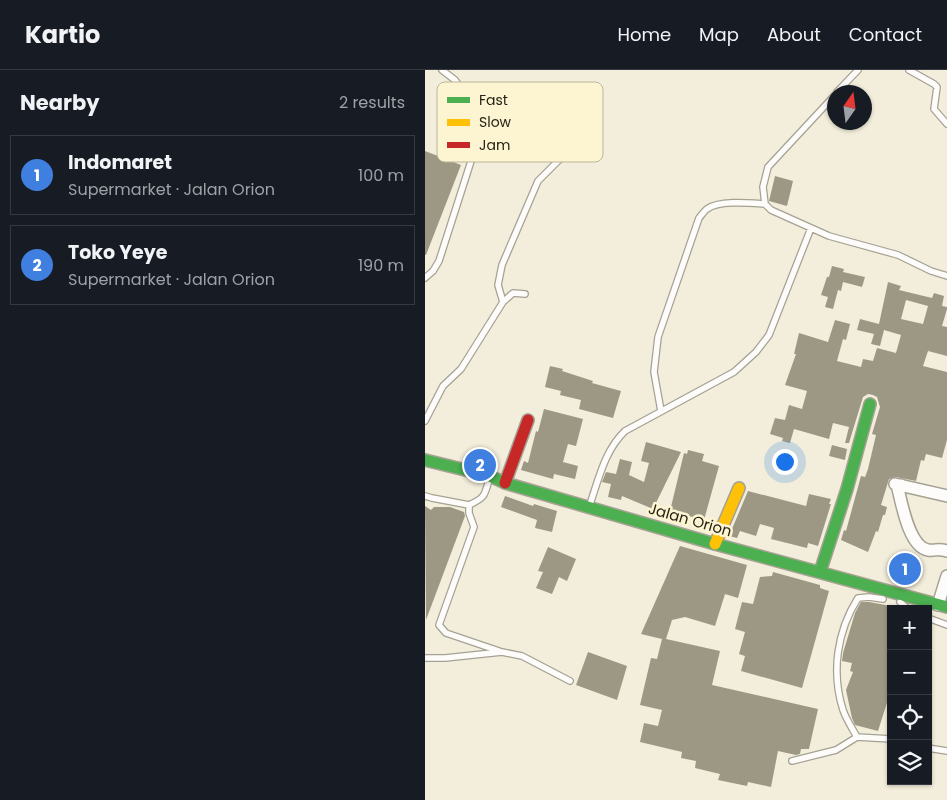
<!DOCTYPE html>
<html lang="en">
<head>
<meta charset="utf-8">
<style>
  body { margin:0; font-family:Poppins,sans-serif; background:#242831; color:#f1f3f6 }
  .controls { position:absolute; right:15px; bottom:15px; display:grid; overflow:hidden; border-radius:0px; box-shadow:0 1px 4px #0004 }
  .controls button { width:45px; height:45px; display:grid; place-items:center; padding:0; border:0; border-bottom:1px solid #363941; background:#171b24; color:#f1f3f6; font:25px sans-serif }
  .compass { position:absolute; left:402px; top:15px; width:45px; height:45px; border-radius:50%; background:#171b24; box-shadow:0 1px 4px #0004; rotate:14deg }
  .you { position:absolute; left:359px; top:391px; width:18px; height:18px; margin:-12px; border:4px solid #fff; border-radius:50%; background:#1a73e8; box-shadow:0 0 0 8px #1a73e833 }
  .badge { display:grid; place-items:center; width:32px; height:32px; border-radius:50%; background:#6e6a5b; color:#fff; font-size:16px; font-weight:700 }
  .pin { position:absolute; translate:-50% -50%; border:2px solid #fff; box-shadow:0 1px 5px #0006 }
  .list { margin:0; padding:0; list-style:none }
  h2 { display:flex; justify-content:space-between; align-items:center; height:65px; margin:0; padding:0 20px; font-size:21px }
  h2 small { font-size:16px; font-weight:400; color:#9ea1a6 }
  .list li { display:grid; grid-template-columns:32px 1fr auto; gap:15px; align-items:center; box-sizing:border-box; height:80px; margin:0 10px 10px; padding:0 10px; border:1px solid #363941; border-radius:0px }
  .list b { display:block; font-size:19px; white-space:nowrap }
  .list p { margin:0; font-size:16px; white-space:nowrap; color:#9ea1a6 }
  .list em { font-size:16px; font-style:normal; color:#9ea1a6 }
  .icon { flex:none; width:28px; height:28px; fill:none; stroke:currentColor; stroke-width:2; stroke-linecap:round; stroke-linejoin:round }
  .map { position:relative; flex:none; width:522px; height:730px; overflow:hidden }
  header { display:flex; align-items:center; gap:30px; box-sizing:border-box; height:70px; padding:0 25px; background:#171b24; border-bottom:1px solid #363941 }
  header strong { font-size:24px }
  nav { display:flex; gap:28px; margin-inline-start:auto; font-size:18px }
  main { display:flex }
  aside { flex:1; background:#171b24 }
  .map>svg:first-child { display:block }
  .building { fill:#9d9884; fill-rule:evenodd }
  .lines { fill:none; stroke-linecap:round; stroke-linejoin:round }
  .lane-casing { stroke:#a5a293; stroke-width:8 }
  .street-casing { stroke:#a5a293; stroke-width:14 }
  .fast-casing { stroke:#a5a293; stroke-width:14 }
  .slow-casing { stroke:#a5a293; stroke-width:14 }
  .jam-casing { stroke:#a5a293; stroke-width:14 }
  .lane { stroke:#fdfcfa; stroke-width:5.5 }
  .street { stroke:#fdfcfa; stroke-width:11 }
  .fast { stroke:#4caf50; stroke-width:11 }
  .slow { stroke:#ffc107; stroke-width:11 }
  .jam { stroke:#c62828; stroke-width:11 }
  .labels { text-anchor:middle; stroke-width:5; stroke-linejoin:round; paint-order:stroke }
  .street-label { font-size:15px; fill:#262316; stroke:#fdf4d1 }
  .key { fill:#fdf4d1; stroke:#bcb599; stroke-width:1 }
  .key-label { font-size:14px; fill:#262316 }
</style>
</head>
<body>
<header>
<strong>Kartio</strong>
<nav><a>Home</a><a>Map</a><a>About</a><a>Contact</a></nav>
</header>
<main>
<aside>
<h2>Nearby<small>2 results</small></h2>
<ul class="list">
<li><span class="badge" style="background:#3f7fe0">1</span><div><b>Indomaret</b><p>Supermarket · Jalan Orion</p></div><em>100 m</em></li>
<li><span class="badge" style="background:#3f7fe0">2</span><div><b>Toko Yeye</b><p>Supermarket · Jalan Orion</p></div><em>190 m</em></li>
</ul>
</aside>
<div class="map">
<svg width="522" height="730" viewBox="0 0 522 730">
  <rect width="100%" height="100%" fill="#f3eedb"/>
  <path class="building" d="M0 81 36 95 1 185H0Z
    M350 106 368 111 362 136 344 131Z
    M407 196 419 199 418 202 440 207 437 217 418 212 416 221 413 220 408 239 400 237 403 227 396 225 402 207H404Z
    M463 212 476 216 474 220 507 228 509 223 519 226 517 236 522 237V239L517 256 522 257V286L503 281 498 296 522 302V370L517 388 501 384 499 391 496 390 491 411 471 407 464 409 456 435 462 437 460 445H458L453 462 451 461 443 482 416 470 419 460 421 461 436 406 440 407 443 399 451 365 447 364 455 337 452 327 448 325 443 324 438 327 424 373H420L424 357 408 353 404 369 369 359 365 373 357 371 358 368 345 364 350 348 360 350 364 335 377 339 382 321 360 315 371 284H369L374 263 403 272 410 250 425 254 421 270 418 269 412 291 436 297 438 289 448 291 452 278 471 283 476 265 459 260 455 276 446 274 449 264 432 260 435 249 454 254ZM481 230 503 236 498 254 476 249Z
    M125 296 138 299 137 301 168 311 167 313 196 321 188 348 154 339 156 330 135 325 136 321 120 317Z
    M119 339 158 349 151 376 143 374 138 392 153 396 150 409 129 404 128 409 96 400 99 391 103 393 111 361 113 362Z
    M221 372 256 382 228 439 197 426 196 430 183 427 186 414 177 412 181 402 191 404 195 389 207 392 204 405 219 412 224 393 216 391Z
    M407 375 422 379 420 390 404 386Z
    M263 380 279 384 277 391 294 396 279 450 245 441 259 383 262 384Z
    M323 421 381 436 384 424 406 429 404 434H406L393 476 383 473 382 478 346 469 349 458 335 454 331 466 315 461 312 468 304 466Z
    M80 426 108 436 109 434 132 441 127 462 110 458 112 450 76 437Z
    M0 436 6 440 9 437H25L39 442 40 446 1 550Z
    M255 476 322 495 313 528 300 524 290 556 260 547 247 550 241 569 295 581 287 615 393 639 384 679H376L375 684 371 685 353 681 346 717 323 712 322 716 293 710 295 704 270 698 271 691 256 688 257 682 215 672 219 653 233 656 237 640 215 635 226 588 232 589 237 569 216 564Z
    M123 477 151 489 142 511 134 507 127 524 111 518 118 502 113 501Z
    M348 502 395 515V518L404 521 377 618 316 601 320 586 314 584 320 562 310 559 317 532 328 534 335 507 347 506Z
    M436 532H444L466 536V620L453 661 430 655 427 648 421 620 428 602 425 601 427 593 417 591 418 583 430 543Z
    M163 582 202 596 192 630 151 615Z"/>
  <g class="lines">
    <g class="lane-casing">
      <path id="lane" d="M484 0 509 14 512 17 509 39 522 54
        M412 22 433 0
        M410 25 343 97 338 117 340 134 346 140 404 166 473 185 506 201 522 206
        M0 208 8 201 14 191 47 88 43 38 40 24 30 10 17 0
        M78 232 88 223 100 224
        M236 341 229 302 233 267 274 148C276 146 279 141 282 139 294 130 325 133 340 134
        M0 351 18 316 36 299 78 232 73 215 77 195 113 111 152 72 160 46
        M0 426 7 428 44 435
        M165 434C174 408 180 380 200 361L309 302 331 282 344 265 386 158
        M475 532 483 539
        M503 548 522 555
        M77 582 97 586 145 611
        M0 588H20L77 582 21 563 14 555 49 457 44 443V435C60 428 60 425 64 409
        M432 667C427 658 421 649 418 640 406 602 412 561 433 528L444 527 458 529
        M503 678 522 681
        M367 691 411 680 432 667 466 669"/>
    </g>
    <g class="street-casing">
      <path id="street" d="M470 414 522 426
        M476 415 473 419C477 434 484 477 503 480 511 481 513 478 522 481
        M513 535 522 506"/>
    </g>
    <g class="fast-casing">
      <path id="fast" d="M0 390 65 406 80 413 290 474 522 537
        M395 502 422 419 445 334"/>
    </g>
    <g class="slow-casing">
      <path id="slow" d="M290 474 314 418"/>
    </g>
    <g class="jam-casing">
      <path id="jam" d="M80 413 103 350"/>
    </g>
    <use href="#lane" class="lane"/>
    <use href="#street" class="street"/>
    <use href="#fast" class="fast"/>
    <use href="#slow" class="slow"/>
    <use href="#jam" class="jam"/>
  </g>
  <g class="labels">
    <g class="street-label">
      <text transform="translate(265 450) rotate(16)" y="5">Jalan Orion</text>
    </g>
  </g>
  <rect x="12" y="12" width="166" height="80" rx="8" class="key"/>
  <rect x="22" y="27" width="23" height="6" fill="#4caf50"/>
  <rect x="22" y="49" width="23" height="7" fill="#ffc107"/>
  <rect x="22" y="72" width="23" height="6" fill="#c62828"/>
  <g class="key-label">
    <text x="54" y="35">Fast</text>
    <text x="54" y="57">Slow</text>
    <text x="54" y="80">Jam</text>
  </g>
</svg>
<div class="controls">
<button>+</button>
<button>−</button>
<button><svg class="icon" aria-label="locate" viewBox="0 0 24 24"><circle cx="12" cy="12" r="6"/><path d="M12 2v4M12 18v4M2 12h4M18 12h4"/></svg></button>
<button><svg class="icon" aria-label="layers" viewBox="0 0 24 24"><path d="M12 4l9 5-9 5-9-5zM3 14l9 5 9-5"/></svg></button>
</div>
<svg class="compass" viewBox="-18 -18 36 36"><path d="M0-13l5 13h-10z" fill="#e53935"/><path d="M0 13l5-13h-10z" fill="#9ea1a6"/></svg>
<div class="you"></div>
<div class="pin badge" style="left:480px;top:499px;background:#3f7fe0">1</div>
<div class="pin badge" style="left:55px;top:395px;background:#3f7fe0">2</div>
</div>
</main>
</body>
</html>
